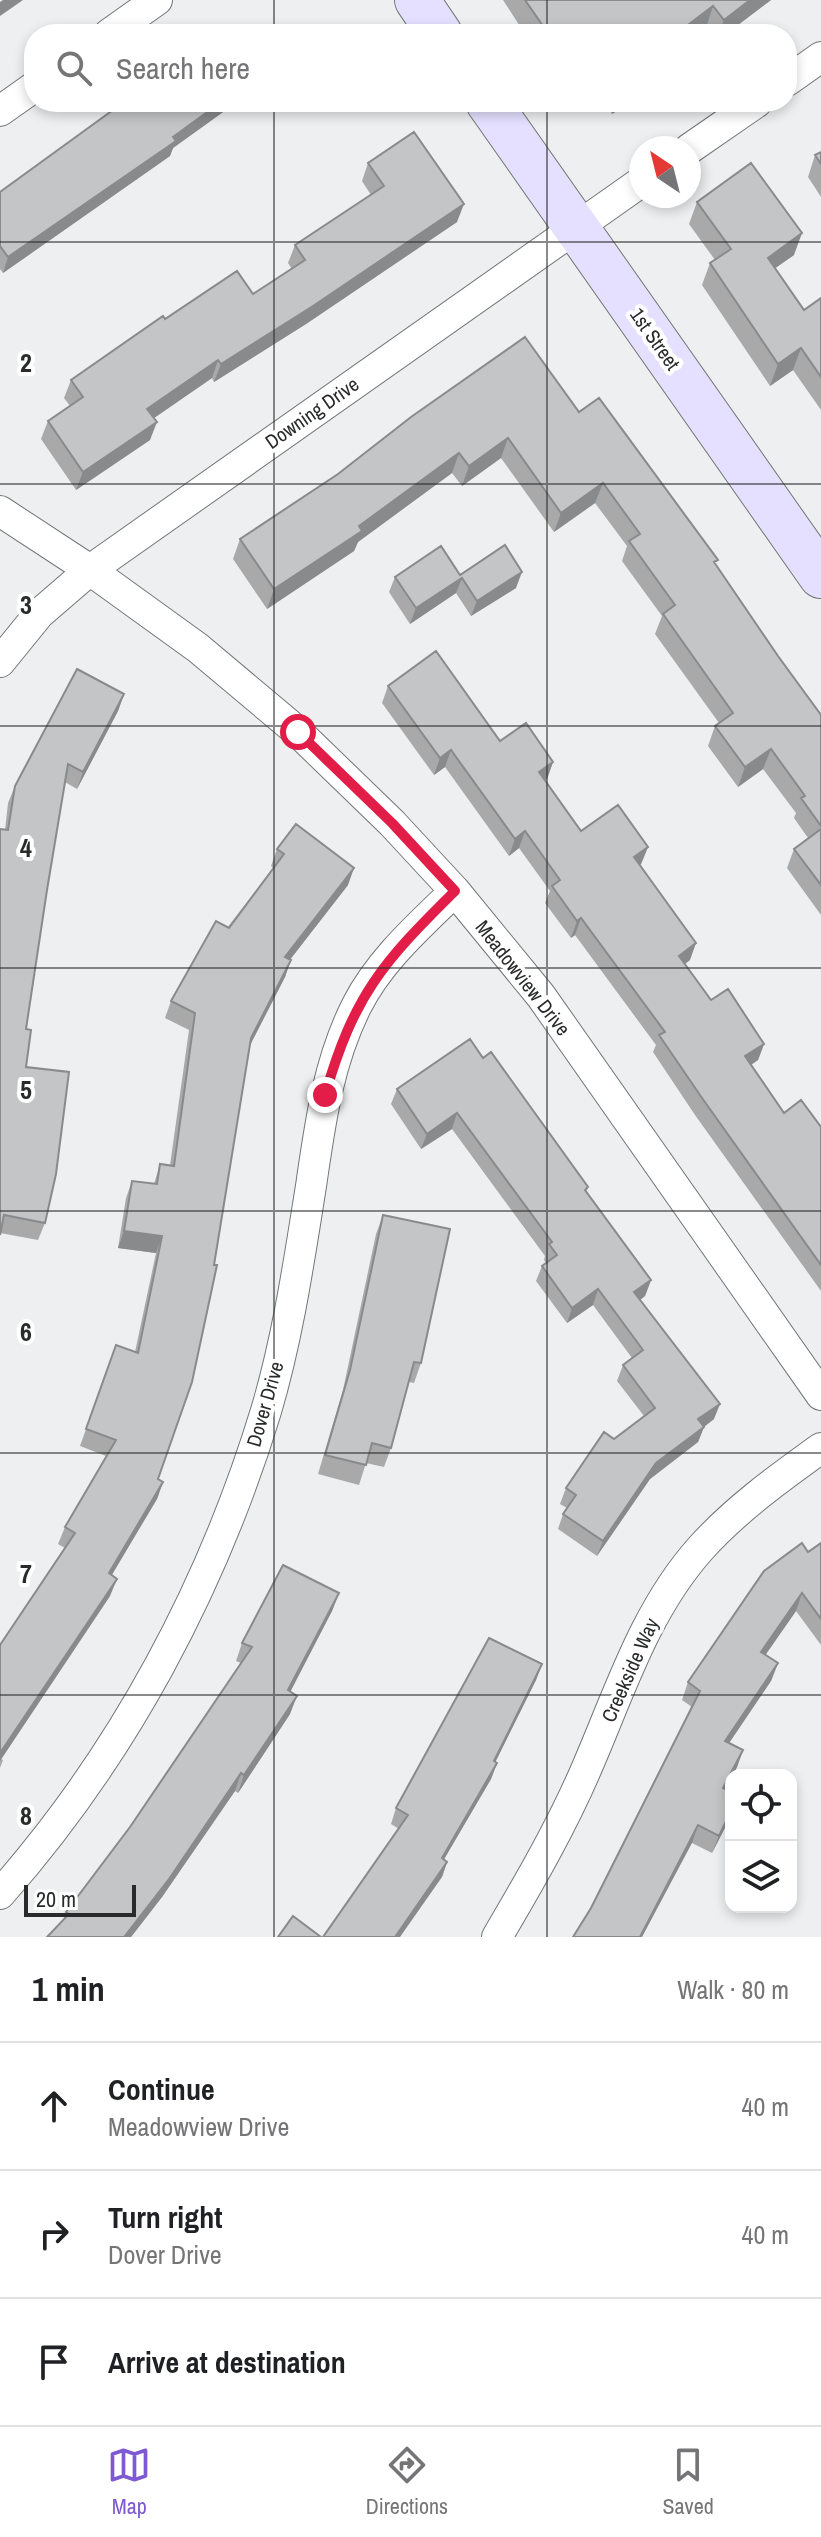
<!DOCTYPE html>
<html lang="en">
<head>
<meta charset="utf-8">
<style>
  body { margin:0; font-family:"Archivo Narrow",sans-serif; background:#f2f2f2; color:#202124 }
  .controls { position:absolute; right:24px; bottom:24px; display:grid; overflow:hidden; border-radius:16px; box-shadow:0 4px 12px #0003 }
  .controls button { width:72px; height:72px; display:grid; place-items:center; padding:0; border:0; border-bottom:2px solid #e0e0e0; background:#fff; color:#202124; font:40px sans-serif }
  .compass { position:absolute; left:629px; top:136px; width:72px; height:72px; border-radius:50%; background:#fff; box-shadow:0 4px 12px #0003; rotate:325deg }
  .scale { position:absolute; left:24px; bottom:20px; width:112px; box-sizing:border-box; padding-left:8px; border:4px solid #292a2a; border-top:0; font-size:22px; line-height:28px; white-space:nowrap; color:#292a2a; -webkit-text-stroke:6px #fff; paint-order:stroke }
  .stop { position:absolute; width:24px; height:24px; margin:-18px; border:6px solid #e11d48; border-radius:50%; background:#fff }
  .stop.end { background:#e11d48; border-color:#fff; box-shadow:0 2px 8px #0008 }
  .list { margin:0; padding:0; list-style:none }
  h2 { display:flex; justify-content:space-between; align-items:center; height:104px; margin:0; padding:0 32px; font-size:34px }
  h2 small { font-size:26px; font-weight:400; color:#757577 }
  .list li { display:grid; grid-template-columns:52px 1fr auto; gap:24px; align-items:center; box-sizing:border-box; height:128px; padding:0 32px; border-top:2px solid #e0e0e0 }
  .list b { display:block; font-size:30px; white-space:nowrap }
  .list p { margin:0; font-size:26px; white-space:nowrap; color:#757577 }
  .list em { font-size:26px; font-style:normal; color:#757577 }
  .icon { flex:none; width:44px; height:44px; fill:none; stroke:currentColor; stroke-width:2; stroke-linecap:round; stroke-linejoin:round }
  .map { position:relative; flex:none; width:821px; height:1937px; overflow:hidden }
  .search { position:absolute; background:#fff; box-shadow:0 4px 12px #0003; left:24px; right:24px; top:24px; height:88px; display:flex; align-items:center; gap:20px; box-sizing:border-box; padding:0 28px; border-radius:32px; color:#757577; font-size:30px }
  .sheet { height:488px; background:#fff }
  nav { display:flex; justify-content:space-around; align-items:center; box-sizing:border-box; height:112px; border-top:2px solid #e0e0e0; background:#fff; font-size:22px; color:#757577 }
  nav a { display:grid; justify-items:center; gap:4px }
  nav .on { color:#7e59d3 }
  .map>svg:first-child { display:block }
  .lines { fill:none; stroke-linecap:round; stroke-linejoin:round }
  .street-casing { stroke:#747676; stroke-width:32 }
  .secondary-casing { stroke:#747676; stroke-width:46 }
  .street { stroke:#fff; stroke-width:30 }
  .secondary { stroke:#e5e0ff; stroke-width:44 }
  .wall { fill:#a9a9aa }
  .shaded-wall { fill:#898a8b }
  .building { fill:#c4c5c6; stroke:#898a8b; stroke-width:2 }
  .route { stroke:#e11d48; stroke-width:10 }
  .grid { fill:none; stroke:#292a2a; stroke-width:2; stroke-opacity:0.55 }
  .labels { text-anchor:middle; stroke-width:8; stroke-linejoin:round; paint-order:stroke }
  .street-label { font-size:20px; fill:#292a2a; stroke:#fff }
  .grid-label { font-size:26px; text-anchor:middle; font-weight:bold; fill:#292a2a; stroke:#fff; stroke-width:8; stroke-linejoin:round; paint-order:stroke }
</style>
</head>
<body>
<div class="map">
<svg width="821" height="1937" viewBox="0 0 821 1937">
  <rect width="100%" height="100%" fill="#eeeff0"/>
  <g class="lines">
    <g class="street-casing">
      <path id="street" d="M109 34 157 0
        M787 81 821 57
        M0 111 34 87
        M689 149 757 102
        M0 511 90 570 198 648 298 732 392 823 455 891 541 996 821 1395
        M0 662 39 614 90 570 641 182
        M0 1894C123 1755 212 1588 266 1411 288 1337 299 1261 311 1186 320 1124 328 1062 357 1005 380 960 419 926 455 891
        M497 1937C530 1881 563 1824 588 1765 620 1691 645 1611 700 1549 736 1509 778 1479 821 1448"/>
    </g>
    <g class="secondary-casing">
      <path id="secondary" d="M417 0 440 34
        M488 102 821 576"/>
    </g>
    <use href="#street" class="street"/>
    <use href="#secondary" class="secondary"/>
  </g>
  <path class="wall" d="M503 0H771L726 34H710L706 28 697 34H525Z
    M124 102H237L173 148 170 156 3 273 0 269V192Z
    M604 102H631L612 114Z
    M821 152V197L808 177 815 155Z
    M368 163 457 222 306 324 214 382 212 378 154 418 150 440 76 490 41 439 48 421 70 406 64 398 71 380 165 319 253 294 292 269 288 263 295 245 371 195 362 181Z
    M697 202 794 255 775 268 804 310 821 298V410L793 370 770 386 702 285 710 263 715 260 689 224Z
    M579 412 716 565 778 656 821 715V915L787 868 794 849 808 838 794 818 796 813 763 769 738 787 708 746 715 726 719 723 655 634 662 616 622 561 627 546 595 503 554 532 501 458 462 486 452 473 358 542 354 551 267 609 233 559 240 539 338 474Z
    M460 575 516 588 471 616 456 593 410 624 389 592 395 577Z
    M388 686 500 741 553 762 547 779 545 780 581 831 648 847 641 864 640 865 690 960 685 964 711 1000 764 1044 758 1060 751 1065 784 1113 821 1127V1291L695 1115 653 1052 656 1045 575 935 571 938 545 903 550 891 519 848 509 856 445 767 434 775 382 703Z
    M124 694 118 711 77 789 65 782 47 890 26 1029V1067L45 1223 38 1240 0 1233 5 830 8 803 15 786Z
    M277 849 348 885 290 959 285 977 250 1045 158 1479 163 1482 157 1499 111 1575 110 1596 1 1759 3 1760 0 1768V1645L65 1548 58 1544 65 1527 106 1456 80 1446 116 1345 135 1352 156 1253 118 1248 126 1198 132 1181 154 1184 160 1164 170 1165 189 1030 165 1018 171 1001 273 868 271 866Z
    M483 1058 588 1187 586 1192 651 1280 645 1296 640 1300 714 1419 704 1427 698 1442 650 1479 597 1556 558 1529 563 1514 567 1508 560 1504 566 1488 614 1439 644 1416 617 1381 623 1365 632 1358 593 1305 567 1323 536 1281 542 1266 546 1263 544 1260 545 1256 452 1129 421 1149 391 1104 397 1089Z
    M383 1215 421 1363 414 1383 409 1382 391 1448 384 1467 366 1463 359 1485 318 1474 343 1390 376 1234Z
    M821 1543V1645L796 1611 765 1655 778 1663 771 1681 729 1743 743 1750 737 1767 733 1775H731L725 1789 731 1816 712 1853 692 1843 591 1908 692 1707 682 1700 688 1682 808 1552Z
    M339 1593 332 1611 290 1691V1714L238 1793 235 1791 162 1897 131 1937H47L63 1921 66 1912 130 1827 241 1663 236 1661 242 1643Z
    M542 1664 536 1680 495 1762 497 1763 491 1779 444 1859 447 1862 442 1877 399 1829 391 1824 396 1808Z"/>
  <path class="shaded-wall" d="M3 0H23L0 16V2Z
    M750 0H771L726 34H718L724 20Z
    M713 6 706 28 697 34H676Z
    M221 102H237L173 148 170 156 3 273 8 257Z
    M569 102H576L566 108Z
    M616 102H631L612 114Z
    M464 204 457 222 306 324 214 382 221 364Z
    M802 233 794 255 760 279 768 258Z
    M801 348 793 370 770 386 778 364Z
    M218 360 212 378 141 427 147 409Z
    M157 422 150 440 76 490 83 472Z
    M508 438 501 458 462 486 469 466Z
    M459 453 452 473 358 542 354 551 267 609 274 589Z
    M603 483 595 503 554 532 561 513Z
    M522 572 516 588 471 616 477 601Z
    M462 578 456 593 410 624 416 608Z
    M124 694 118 711 77 789 83 772Z
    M771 749 763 769 738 787 745 767Z
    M451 750 445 767 434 775 440 758Z
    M553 762 547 779 533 789 539 772Z
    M525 831 519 848 509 856 515 839Z
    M648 847 641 864 628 874 634 857Z
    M354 868 348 885 279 974 285 957Z
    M581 918 575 935 571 938 577 921Z
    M696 943 690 960 673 973 679 956Z
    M291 960 285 977 245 1055 251 1038Z
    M764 1044 758 1060 739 1073 745 1056Z
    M457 1113 452 1129 421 1149 427 1134Z
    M124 1231 162 1236 156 1253 118 1248Z
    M651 1280 645 1296 629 1308 634 1292Z
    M598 1289 593 1305 567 1323 572 1308Z
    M720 1404 714 1419 693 1435 698 1419Z
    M704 1427 698 1442 650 1479 597 1556 603 1541 656 1463Z
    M163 1482 157 1499 103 1590 109 1573Z
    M117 1579 110 1596 0 1761V1753Z
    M339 1593 332 1611 282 1708 288 1690Z
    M802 1593 796 1611 755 1670 761 1652Z
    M778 1663 771 1681 719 1758 725 1741Z
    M542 1664 536 1680 488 1777 494 1761Z
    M297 1696 290 1714 238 1793 244 1775Z
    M743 1750 737 1767 733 1775H731V1778L717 1806 723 1788Z
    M497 1763 491 1779 436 1873 442 1858Z
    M241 1773 235 1791 162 1897 131 1937H124Z
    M731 1811V1816L712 1853 719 1836Z
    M698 1825 692 1843 642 1937H639Z
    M447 1862 442 1877 400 1937H395Z"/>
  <path class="building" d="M525 0H750L724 20 713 6 676 34H539L537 30 543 26Z
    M124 102H221L173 137 176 141 8 257 0 246V192Z
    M414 132 464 204 313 306 221 364 218 360 147 409 157 422 83 472 48 421 83 397 71 380 163 316 165 319 237 271 253 294 305 260 295 245 384 186 368 163Z
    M821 152V164L815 155Z
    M751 163 802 233 768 258 804 310 821 298V377L801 348 778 364 710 263 731 249 697 202Z
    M525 337 579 412 599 398 718 560 714 562 778 656 821 715V826L801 798 805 796 771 749 745 767 715 726 733 713 663 614 675 605 629 541 640 534 603 483 561 513 508 438 469 466 459 453 359 526 362 531 274 589 240 539 338 474 411 417Z
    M505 545 522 572 477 601 462 578 416 608 395 577 441 546 460 575Z
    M436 651 500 741 526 723 553 762 539 772 581 831 618 805 648 847 634 857 696 943 679 956 711 1000 728 989 764 1044 745 1056 784 1113 801 1100 821 1127V1265L702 1098 659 1035 665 1032 581 918 577 921 552 886 560 880 525 831 515 839 451 750 440 758 388 686Z
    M77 669 124 694 83 772 68 764 47 890 26 1029 31 1030 26 1067 69 1072 56 1174 45 1223 4 1215 0 1235V829L8 830 15 786Z
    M296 824 354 868 285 957 291 960 251 1038 214 1265H217L192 1382 158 1479 163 1482 109 1573 117 1579 0 1753V1645L75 1533 65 1527 116 1440 86 1429 116 1345 138 1353 162 1236 124 1231 132 1181 157 1184 160 1164 174 1166 195 1013 171 1001 216 921 229 928 284 854 277 849Z
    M821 829V885L794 849Z
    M470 1039 483 1058 491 1052 588 1187 585 1190 651 1280 634 1292 720 1404 698 1419 704 1427 656 1463 603 1541 563 1514 576 1495 566 1488 604 1432 614 1439 655 1408 623 1365 643 1350 598 1289 572 1308 542 1266 557 1255 549 1244 552 1242 457 1113 427 1134 397 1089Z
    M383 1215 450 1229 421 1363 414 1362 391 1448 372 1443 366 1465 325 1455 350 1370Z
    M802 1543 808 1552 821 1543V1619L802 1593 761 1652 778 1663 725 1741 743 1750 723 1788 731 1792V1811L719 1836 698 1825 640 1937H573L591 1908 700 1691 688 1682 764 1571Z
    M283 1565 339 1593 288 1690 297 1696 244 1775 241 1773 169 1879 124 1937H47L69 1914 66 1912 130 1827 252 1647 242 1643Z
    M489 1638 542 1664 494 1761 497 1763 442 1858 447 1862 395 1937H323L408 1815 396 1808Z
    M293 1916 321 1937H278Z"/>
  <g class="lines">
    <path class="route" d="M298 732 392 823 455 891C382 963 354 995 325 1095"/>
  </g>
  <path class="grid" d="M274 0V34M547 0V34M274 102V1937M547 102V1937M0 242H821M0 484H821M0 726H821M0 968H821M0 1211H821M0 1453H821M0 1695H821"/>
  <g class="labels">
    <g class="street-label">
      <text transform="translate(655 339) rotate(55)" y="7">1st Street</text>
      <text transform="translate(312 413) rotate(-35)" y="7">Downing Drive</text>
      <text transform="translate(523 978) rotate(52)" y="7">Meadowview Drive</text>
      <text transform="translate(265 1404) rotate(-74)" y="7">Dover Drive</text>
      <text transform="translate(630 1670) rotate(-66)" y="7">Creekside Way</text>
    </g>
  </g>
  <g class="grid-label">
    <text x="26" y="372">2</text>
    <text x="26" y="614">3</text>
    <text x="26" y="857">4</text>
    <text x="26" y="1099">5</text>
    <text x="26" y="1341">6</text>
    <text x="26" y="1583">7</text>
    <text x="26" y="1825">8</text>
  </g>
</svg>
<div class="controls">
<button><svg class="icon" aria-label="locate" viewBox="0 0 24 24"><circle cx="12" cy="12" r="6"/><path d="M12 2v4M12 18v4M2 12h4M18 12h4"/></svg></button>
<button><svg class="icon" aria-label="layers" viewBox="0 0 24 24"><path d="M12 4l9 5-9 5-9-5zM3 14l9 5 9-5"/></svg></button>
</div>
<svg class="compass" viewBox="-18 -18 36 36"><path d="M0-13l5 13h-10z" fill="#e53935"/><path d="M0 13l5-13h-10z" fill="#757577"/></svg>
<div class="scale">20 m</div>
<div class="stop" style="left:298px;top:732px"></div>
<div class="stop end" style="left:325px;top:1095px"></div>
<div class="search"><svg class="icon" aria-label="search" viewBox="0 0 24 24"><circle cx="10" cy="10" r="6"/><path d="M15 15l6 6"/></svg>Search here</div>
</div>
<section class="sheet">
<h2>1 min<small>Walk · 80 m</small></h2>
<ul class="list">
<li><svg class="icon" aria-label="ahead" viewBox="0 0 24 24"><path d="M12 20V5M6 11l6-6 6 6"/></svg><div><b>Continue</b><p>Meadowview Drive</p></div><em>40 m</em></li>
<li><svg class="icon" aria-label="right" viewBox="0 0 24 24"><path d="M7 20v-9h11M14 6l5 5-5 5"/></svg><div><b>Turn right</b><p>Dover Drive</p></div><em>40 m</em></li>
<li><svg class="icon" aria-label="arrive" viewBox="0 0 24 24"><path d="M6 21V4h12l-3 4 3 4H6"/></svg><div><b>Arrive at destination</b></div></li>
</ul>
</section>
<nav>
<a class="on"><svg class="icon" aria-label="map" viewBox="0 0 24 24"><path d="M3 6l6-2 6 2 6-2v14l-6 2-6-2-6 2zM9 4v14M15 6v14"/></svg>Map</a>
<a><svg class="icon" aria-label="directions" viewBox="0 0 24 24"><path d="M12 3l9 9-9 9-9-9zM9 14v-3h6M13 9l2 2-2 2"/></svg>Directions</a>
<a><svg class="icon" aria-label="saved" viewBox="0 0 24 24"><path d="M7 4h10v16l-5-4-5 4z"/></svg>Saved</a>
</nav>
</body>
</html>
